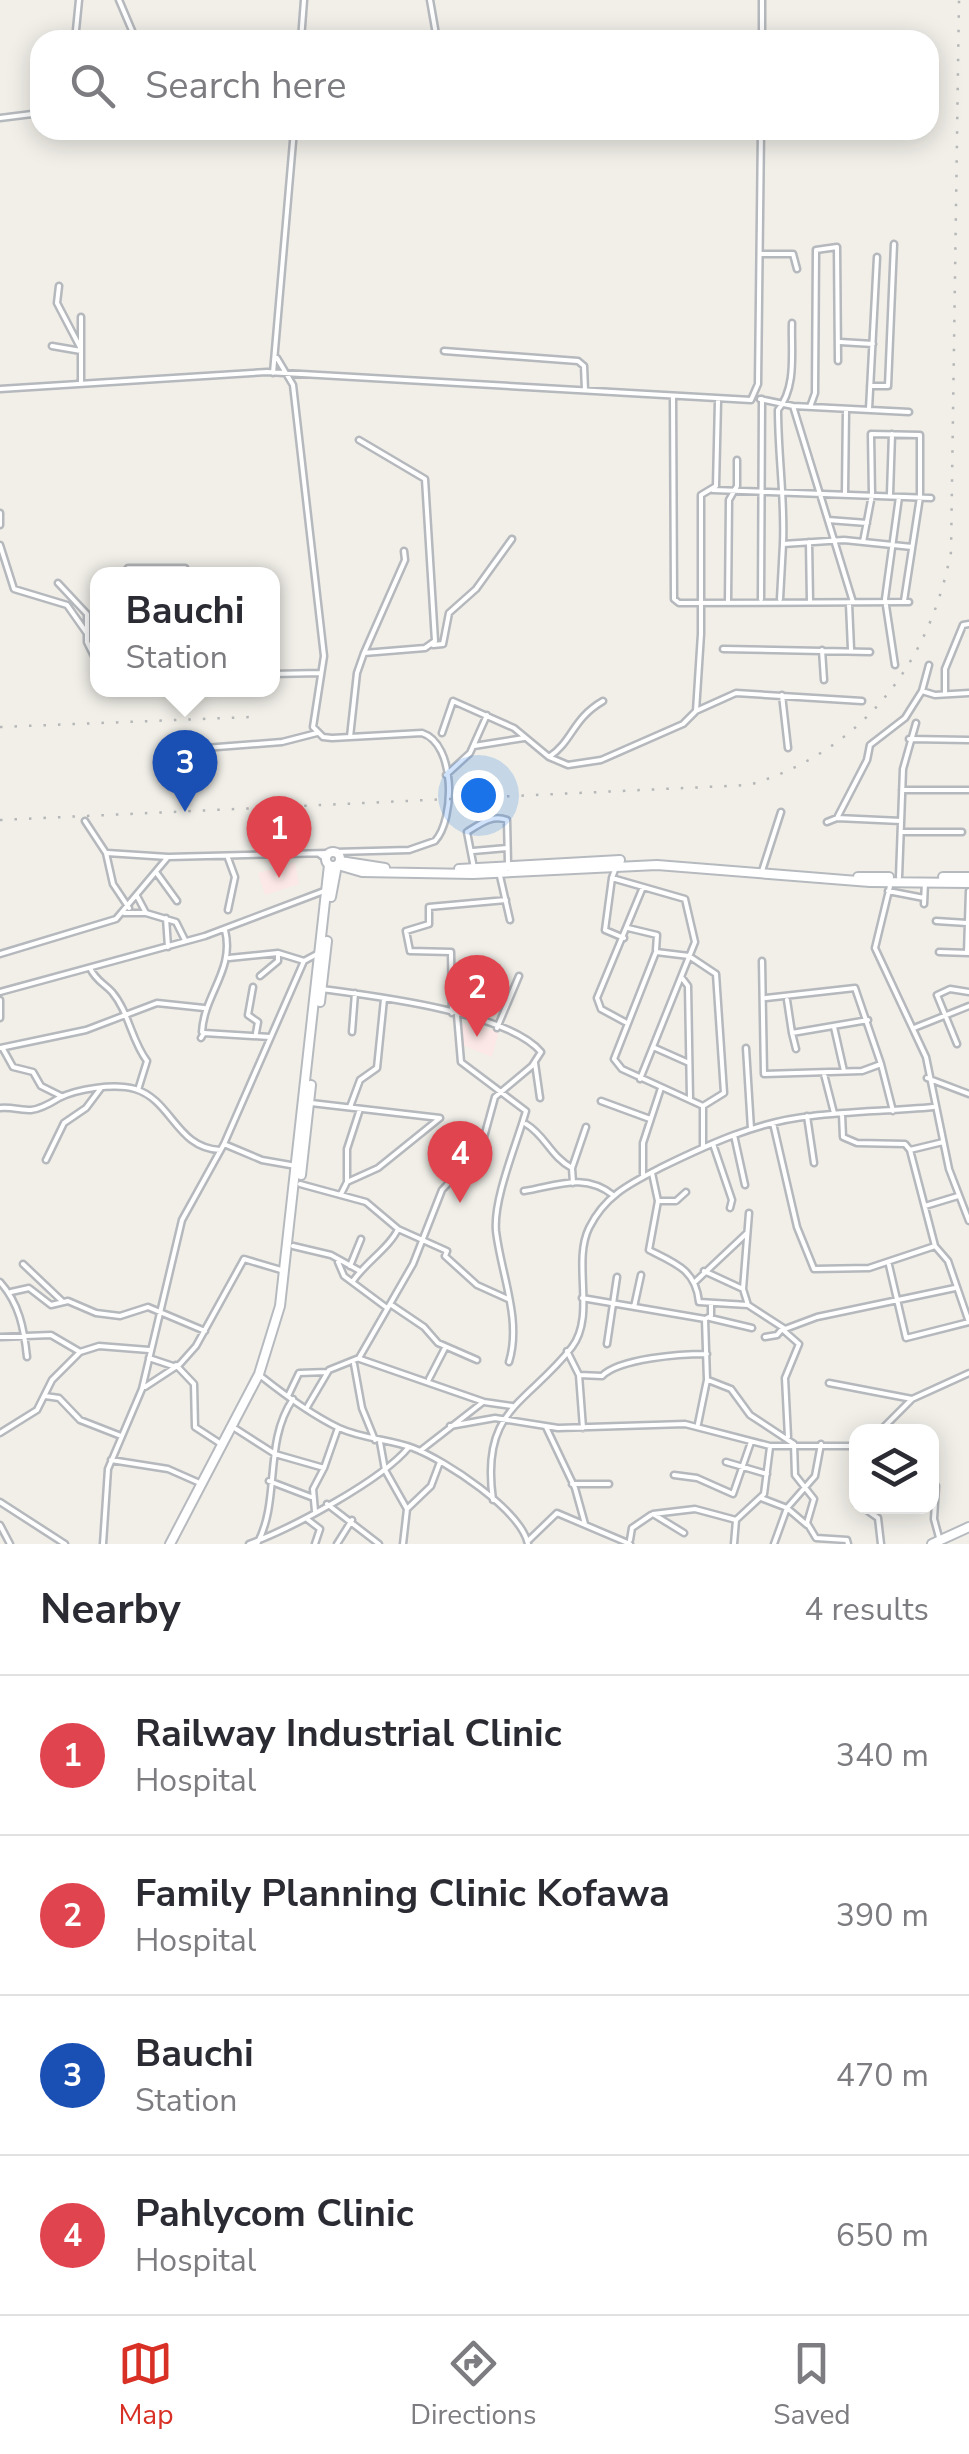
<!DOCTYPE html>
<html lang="en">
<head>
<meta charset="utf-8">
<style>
  body { margin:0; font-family:"Nunito Sans",sans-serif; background:#f2f2f3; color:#2b2b33 }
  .controls { position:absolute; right:30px; bottom:30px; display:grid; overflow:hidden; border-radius:20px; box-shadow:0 5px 25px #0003 }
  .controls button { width:90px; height:90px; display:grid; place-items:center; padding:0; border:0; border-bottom:2px solid #e1e1e2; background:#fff; color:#2b2b33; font:50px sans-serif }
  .you { position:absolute; left:478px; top:795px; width:35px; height:35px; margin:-25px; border:8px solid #fff; border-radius:50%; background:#1a73e8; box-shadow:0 0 0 15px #1a73e833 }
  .badge { display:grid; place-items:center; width:65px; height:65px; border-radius:50%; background:#d93025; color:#fff; font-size:32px; font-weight:700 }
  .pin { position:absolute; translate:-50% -82px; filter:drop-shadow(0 2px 5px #0008) }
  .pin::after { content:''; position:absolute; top:52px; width:35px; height:30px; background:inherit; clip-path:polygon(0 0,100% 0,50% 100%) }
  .popup { position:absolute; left:90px; top:567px; width:190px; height:130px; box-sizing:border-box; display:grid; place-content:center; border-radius:20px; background:#fff; filter:drop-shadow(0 2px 8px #0005); font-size:32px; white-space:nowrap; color:#7c7c81 }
  .popup b { font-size:38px; color:#2b2b33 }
  .popup::after { content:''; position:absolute; left:50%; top:100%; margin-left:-20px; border:20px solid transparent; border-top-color:#fff }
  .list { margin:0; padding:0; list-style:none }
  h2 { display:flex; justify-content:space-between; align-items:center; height:130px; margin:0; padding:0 40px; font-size:42px }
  h2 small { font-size:32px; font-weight:400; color:#7c7c81 }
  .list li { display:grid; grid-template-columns:65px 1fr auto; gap:30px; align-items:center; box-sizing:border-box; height:160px; padding:0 40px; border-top:2px solid #e1e1e2 }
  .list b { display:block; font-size:38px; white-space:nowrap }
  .list p { margin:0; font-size:32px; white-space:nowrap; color:#7c7c81 }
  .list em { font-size:32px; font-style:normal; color:#7c7c81 }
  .icon { flex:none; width:55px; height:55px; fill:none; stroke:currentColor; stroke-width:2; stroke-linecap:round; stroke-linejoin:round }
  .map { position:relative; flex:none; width:969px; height:1544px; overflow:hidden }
  .search { position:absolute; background:#fff; box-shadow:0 5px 25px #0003; left:30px; right:30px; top:30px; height:110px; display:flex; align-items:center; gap:25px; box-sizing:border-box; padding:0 35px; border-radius:30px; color:#7c7c81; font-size:38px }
  .sheet { height:770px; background:#fff }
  nav { display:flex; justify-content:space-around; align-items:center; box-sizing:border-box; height:140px; border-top:2px solid #e1e1e2; background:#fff; font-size:28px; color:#7c7c81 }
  nav a { display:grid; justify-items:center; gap:5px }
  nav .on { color:#d93025 }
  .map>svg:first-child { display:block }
  .medical { fill:#fce8e6 }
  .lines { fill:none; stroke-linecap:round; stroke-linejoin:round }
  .street-casing { stroke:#b5b8bc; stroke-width:9 }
  .secondary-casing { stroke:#b6babf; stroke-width:12 }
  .street { stroke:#fff; stroke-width:4 }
  .secondary { stroke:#fff; stroke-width:8 }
  .rail { stroke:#b6b7b8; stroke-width:2.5; stroke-dasharray:2.5 12; stroke-linecap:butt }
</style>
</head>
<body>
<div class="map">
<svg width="969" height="1544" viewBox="0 0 969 1544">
  <rect width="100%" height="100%" fill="#f1efe8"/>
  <path class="medical" d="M295 862 299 884 265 895 258 873Z
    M460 1023 499 1031 492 1057 457 1043Z"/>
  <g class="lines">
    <g class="street-casing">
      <path id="street" d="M119 0 136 40
        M430 0 437 40
        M762 0V34
        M301 37 374 40
        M75 40 79 0
        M301 40 304 0
        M0 118 40 113
        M760 254H793L797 269
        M59 286 57 303 81 349
        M840 342 873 344
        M52 346 81 351
        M444 351 578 361 584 366 585 390
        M277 358 293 385 324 656 313 727 323 737 332 738 422 733C456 744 455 819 435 841L409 850 335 852
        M273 373 294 130
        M81 384V317
        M870 386H888L894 244
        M0 389 267 372 751 400 758 384 761 130
        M673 396 674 599 679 603 909 602
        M760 399 793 406 909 412
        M793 406 853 602
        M810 407 815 393 816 250 837 247 838 361
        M869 409 877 257
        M713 490 931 498
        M845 493 846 409
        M890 494 892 434
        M0 513V525
        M828 520 867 523
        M809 542 810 602
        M863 542 872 495 871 434 920 435V497L904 601
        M783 544C785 499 778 456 778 410 797 387 791 351 792 323
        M0 545 14 589 67 605 86 632
        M124 574 128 568H185L186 574
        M58 583 87 614V642L98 664
        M761 599 762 399
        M780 599 783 544 844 540 912 547
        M728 603 729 500 737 486V460
        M849 604 851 649
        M433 645 443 644 449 613 476 589 512 539
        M723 649 870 652
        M822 650 824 680
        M364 653 405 560 404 551
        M895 665 885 599 899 497
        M272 674 321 673
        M922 691 935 695 969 693
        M945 694V669L963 625 969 624
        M782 695 788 748
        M696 711 701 634V495L716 486 718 401
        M442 733 453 701 514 728 549 757 568 765 601 760 683 724 696 711 736 693 862 701
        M350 737 357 673 364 653 425 648 435 641 425 479 359 440
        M909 739 969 740
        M474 746 524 738
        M166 751 282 742 317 733
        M549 757C573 741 572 719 603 701
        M446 775 470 753 487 715
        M902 790H969
        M837 818 867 760 870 745 905 718 922 691 929 665
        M85 821 106 853 113 884 129 908
        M827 822 837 818 901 821
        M902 832H962
        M473 851 507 848
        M107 853 168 857
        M319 854 327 860
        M228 858 235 877 228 910
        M616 867 612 878 685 899 695 942 640 1079
        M474 868 467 832C480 824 492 814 507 820L508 864
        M762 871 781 812
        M156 872 177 901
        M500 876 510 920
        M899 877 903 769 916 723
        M612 878 605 930 624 938
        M891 882 875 948 926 1057 949 1169 969 1221
        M888 891 924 898
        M137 896 146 913
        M924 904 925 882
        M124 913H146L176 922 185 940
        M166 918 168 947
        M936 921 967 923
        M628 928 657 935 656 950
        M939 952 969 953
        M967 953 969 891
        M0 954 116 919 168 857 329 853
        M229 958 278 953
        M762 961 764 1074 862 1071 881 1064 855 988 766 998
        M90 968C96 981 104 983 112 992 129 1012 131 1040 147 1061L138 1090
        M260 976 278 961V953L304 961
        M682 978 688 986 690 1099
        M253 987 248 1015 258 1022 256 1033
        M0 992 205 936 324 891
        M0 1000V1018
        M787 1000 792 1033 868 1020
        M452 1013 451 952 410 951 406 931 429 924V907L506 900
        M457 1015 461 1062 526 1111C517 1143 493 1199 496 1231 501 1274 522 1320 509 1362
        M625 1022 601 1009 597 998 643 887
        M834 1027 844 1071
        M497 1028 519 976
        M914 1028 969 1006
        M202 1032C204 994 235 970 225 930
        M352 1032 355 993
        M792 1033 796 1049
        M201 1038 204 1033 270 1037
        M957 1044 937 995 950 989 969 992
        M653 1047 689 1063
        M0 1048 86 1030 157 1003 204 1008
        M746 1048 751 1129
        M3 1049 13 1067 33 1072 41 1086 61 1096
        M535 1063 540 1098
        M881 1064 893 1111
        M824 1074 834 1113
        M927 1078 969 1094
        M601 1101 650 1119
        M311 1103 440 1118
        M703 1106 622 1069 614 1059 656 952 689 956 716 974 724 1093 703 1106V1147
        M350 1107 360 1080 377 1068 384 999
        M0 1108C11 1107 21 1110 31 1110 41 1109 51 1103 59 1098 77 1089 114 1083 135 1089 172 1100 176 1148 220 1150
        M842 1114 843 1137 857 1143 905 1144 910 1150
        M807 1116 814 1163
        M773 1123 797 1227 814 1269 869 1268 935 1246
        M526 1124C546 1136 550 1156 572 1168
        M734 1135 745 1185
        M943 1142 910 1150 935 1246 948 1261 969 1322
        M224 1144 262 1160 296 1166
        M713 1144 732 1200 730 1208
        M46 1160 64 1123 86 1108 101 1088
        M652 1173 658 1201 649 1250C675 1263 696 1270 699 1302L748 1305 785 1329 817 1317 955 1288
        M643 1175V1143L661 1088
        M347 1182 378 1168 440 1118
        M573 1183 572 1168 586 1127
        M300 1184 366 1202 398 1229 447 1251 445 1256 477 1285 508 1299
        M524 1191C556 1186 584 1172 613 1195
        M341 1194 347 1182V1149L360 1109
        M660 1201H676L686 1192
        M925 1206 958 1196
        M293 1246 331 1255 360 1271
        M338 1262 344 1276 387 1308
        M23 1264 63 1302
        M889 1265 906 1338 969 1322
        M350 1266 361 1239
        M704 1271 743 1289
        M353 1281C366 1262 390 1247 398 1229
        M696 1281 747 1233
        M0 1282C19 1303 24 1328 27 1357
        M11 1292 29 1288 51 1305 68 1301 96 1313 120 1316 148 1307 205 1331
        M582 1298 705 1319
        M390 1304 424 1327 438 1343 477 1360
        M748 1305 743 1289 749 1213
        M634 1307 641 1275
        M710 1318 752 1328
        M0 1337 51 1335 80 1352 99 1346 149 1350
        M765 1337 777 1335 782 1329 799 1344 785 1378 788 1437
        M607 1344 617 1277
        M567 1351 579 1375 583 1428
        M149 1358 173 1366
        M360 1359 484 1402 512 1406
        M354 1364 362 1408 375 1440
        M176 1365 194 1384 195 1427 221 1444
        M579 1375 602 1376C620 1358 681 1354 707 1354
        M262 1377C286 1396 312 1415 339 1428 363 1439 389 1439 413 1448 445 1460 521 1510 528 1544
        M429 1379 445 1348
        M708 1380 731 1389 750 1415 794 1444
        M829 1383 912 1399 969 1373
        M145 1387 180 1364 196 1346 244 1259 281 1270
        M45 1396 59 1398 80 1420 121 1436
        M288 1396 299 1373 327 1372
        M306 1409 329 1370 359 1358 413 1264 442 1190 481 1148 495 1097 532 1066 541 1052C507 1012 374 996 322 989
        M698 1424 707 1380 705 1319 711 1316V1304
        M450 1426 495 1418 558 1428 685 1424 770 1446H856
        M546 1427 575 1488 585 1524
        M236 1429 275 1454 324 1468 313 1489 315 1511
        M879 1432 912 1399
        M0 1433 37 1410 52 1380 80 1352
        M380 1442 385 1470 407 1509
        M794 1444 795 1475 814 1499 807 1523 816 1538 847 1540 848 1544
        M420 1451 483 1402
        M111 1460 168 1469 202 1484
        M726 1462 767 1474
        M324 1468 338 1428
        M674 1475 697 1478 733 1494 751 1442
        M269 1481 311 1497
        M932 1482 936 1486 934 1519 940 1541
        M572 1484H609
        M761 1498 787 1508 807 1525
        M856 1499V1503
        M493 1500C480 1408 528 1404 572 1347 596 1315 572 1263 589 1228 605 1195 631 1183 662 1167 709 1144 759 1121 812 1116 852 1111 893 1111 933 1107
        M0 1502 65 1544
        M327 1504 379 1544
        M861 1506 878 1518 881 1544
        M307 1519 320 1529 315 1544
        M0 1525 10 1544
        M684 1533 653 1514 695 1509 736 1520
        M529 1540 557 1513 630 1544
        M630 1540 632 1528 651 1515
        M103 1544 108 1469 142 1389 182 1220 224 1144 304 961 317 954
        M249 1544C292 1528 381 1481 409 1447
        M257 1544C281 1500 263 1443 293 1399
        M337 1544 352 1520
        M403 1544 407 1509 431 1486 440 1462
        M734 1544 736 1520 764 1494 770 1447
        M774 1544 787 1508 815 1476 821 1444"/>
    </g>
    <g class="secondary-casing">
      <path id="secondary" d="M326 859a7 7 0 1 1 14 0a7 7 0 1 1-14 0Z
        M340 861 385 868
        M338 865 362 872 473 874 657 865 870 882 969 883
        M459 869 620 860
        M858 877H889
        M943 877H969
        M331 897 337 865
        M320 1002 327 941
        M301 1175 311 1085
        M170 1544 259 1374 280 1306 329 865
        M932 1544 969 1527"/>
    </g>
    <use href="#street" class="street"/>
    <use href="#secondary" class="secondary"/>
    <path class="rail" d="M0 727 251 717
      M0 820 749 785C862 751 929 665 951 552L959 0"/>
  </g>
</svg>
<div class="controls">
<button><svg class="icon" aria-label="layers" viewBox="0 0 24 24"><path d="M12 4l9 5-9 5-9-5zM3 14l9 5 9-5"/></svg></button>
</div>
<div class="you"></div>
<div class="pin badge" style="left:279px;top:878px;background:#e0444e">1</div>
<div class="pin badge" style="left:477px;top:1037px;background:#e0444e">2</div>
<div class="pin badge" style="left:185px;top:812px;background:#1a4fb4">3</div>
<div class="popup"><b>Bauchi</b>Station</div>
<div class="pin badge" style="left:460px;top:1203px;background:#e0444e">4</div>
<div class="search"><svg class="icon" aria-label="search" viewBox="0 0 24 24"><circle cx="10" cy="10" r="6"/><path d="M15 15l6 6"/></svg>Search here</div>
</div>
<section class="sheet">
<h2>Nearby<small>4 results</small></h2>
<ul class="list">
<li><span class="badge" style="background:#e0444e">1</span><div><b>Railway Industrial Clinic</b><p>Hospital</p></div><em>340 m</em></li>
<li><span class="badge" style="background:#e0444e">2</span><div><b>Family Planning Clinic Kofawa</b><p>Hospital</p></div><em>390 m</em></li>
<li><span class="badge" style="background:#1a4fb4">3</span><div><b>Bauchi</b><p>Station</p></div><em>470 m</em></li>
<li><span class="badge" style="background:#e0444e">4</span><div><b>Pahlycom Clinic</b><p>Hospital</p></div><em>650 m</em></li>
</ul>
</section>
<nav>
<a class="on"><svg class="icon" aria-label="map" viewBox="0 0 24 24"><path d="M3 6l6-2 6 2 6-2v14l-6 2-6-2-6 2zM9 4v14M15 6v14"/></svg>Map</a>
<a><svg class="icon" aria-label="directions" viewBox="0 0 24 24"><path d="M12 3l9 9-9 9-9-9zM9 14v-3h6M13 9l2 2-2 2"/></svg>Directions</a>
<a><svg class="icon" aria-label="saved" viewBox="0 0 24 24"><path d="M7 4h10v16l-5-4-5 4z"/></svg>Saved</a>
</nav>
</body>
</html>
